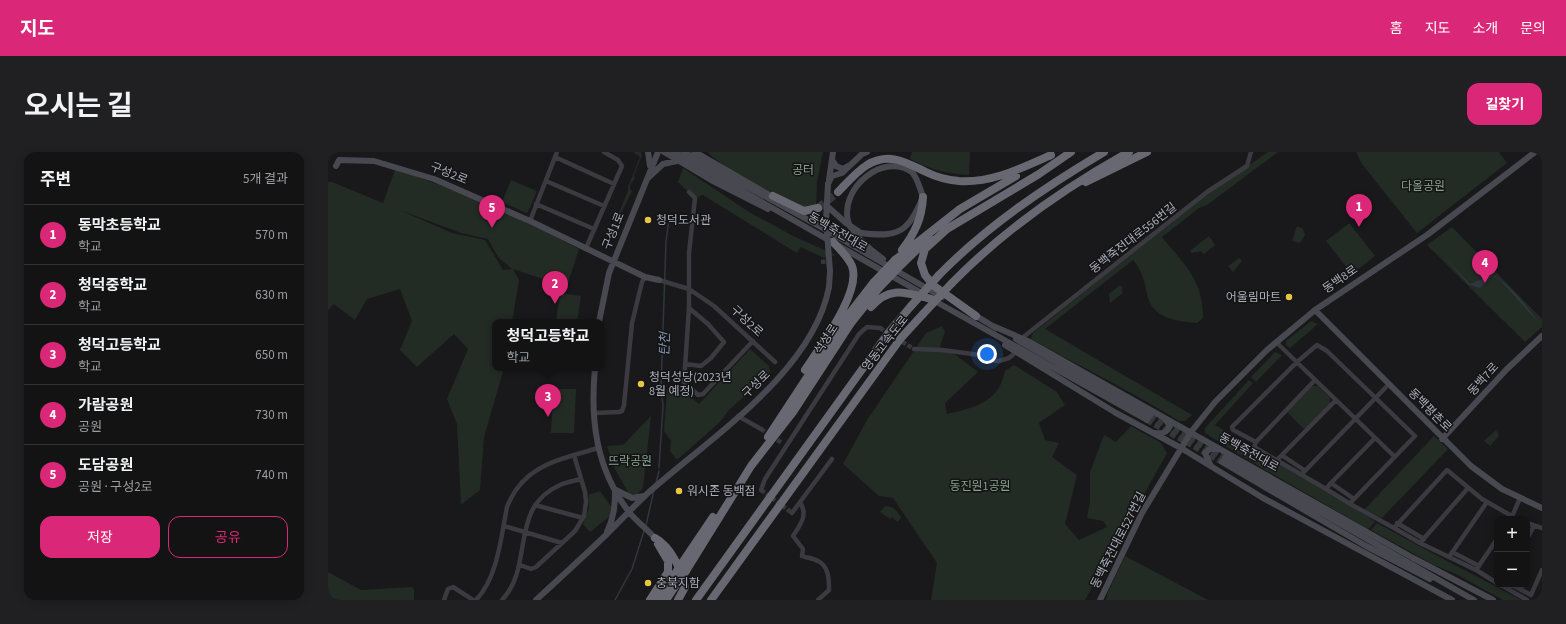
<!DOCTYPE html>
<html lang="ko">
<head>
<meta charset="utf-8">
<style>
  body { margin:0; font-family:"Source Sans 3","Noto Sans KR",sans-serif; background:#202022; color:#f1f3f6 }
  .controls { position:absolute; right:12px; bottom:12px; display:grid; overflow:hidden; border-radius:8px; box-shadow:0 2px 10px #0003 }
  .controls button { width:36px; height:36px; display:grid; place-items:center; padding:0; border:0; border-bottom:1px solid #323234; background:#131314; color:#f1f3f6; font:20px sans-serif }
  .you { position:absolute; left:659px; top:202px; width:14px; height:14px; margin:-10px; border:3px solid #fff; border-radius:50%; background:#1a73e8; box-shadow:0 0 0 6px #1a73e833 }
  .badge { display:grid; place-items:center; width:26px; height:26px; border-radius:50%; background:#db2777; color:#fff; font-size:13px; font-weight:700 }
  .pin { position:absolute; translate:-50% -33px; filter:drop-shadow(0 1px 2px #0008) }
  .pin::after { content:''; position:absolute; top:21px; width:14px; height:12px; background:inherit; clip-path:polygon(0 0,100% 0,50% 100%) }
  .popup { position:absolute; left:164px; top:167px; width:112px; height:52px; box-sizing:border-box; display:grid; place-content:center; border-radius:8px; background:#131314; filter:drop-shadow(0 1px 3px #0005); font-size:13px; white-space:nowrap; color:#9d9ea0 }
  .popup b { font-size:15px; color:#f1f3f6 }
  .popup::after { content:''; position:absolute; left:50%; top:100%; margin-left:-8px; border:8px solid transparent; border-top-color:#131314 }
  .list { margin:0; padding:0; list-style:none }
  h2 { display:flex; justify-content:space-between; align-items:center; height:52px; margin:0; padding:0 16px; font-size:17px }
  h2 small { font-size:13px; font-weight:400; color:#9d9ea0 }
  .list li { display:grid; grid-template-columns:26px 1fr auto; gap:12px; align-items:center; box-sizing:border-box; height:60px; padding:0 16px; border-top:1px solid #323234 }
  .list b { display:block; font-size:15px; white-space:nowrap }
  .list p { margin:0; font-size:13px; white-space:nowrap; color:#9d9ea0 }
  .list em { font-size:13px; font-style:normal; color:#9d9ea0 }
  .actions { display:flex; gap:8px; padding:12px 16px }
  .actions a { flex:1; padding:9px 0; border:1px solid #db2777; border-radius:12px; text-align:center; font-size:14px; color:#db2777 }
  .actions .main { background:#db2777; color:#fff }
  .map { position:relative; flex:none; width:1214px; height:448px; overflow:hidden; border-radius:12px }
  header { display:flex; align-items:center; gap:24px; box-sizing:border-box; height:56px; padding:0 20px; background:#db2777; color:#fff }
  header strong { font-size:19px }
  nav { display:flex; gap:22px; margin-inline-start:auto; font-size:14px }
  .intro { display:flex; align-items:center; justify-content:space-between; box-sizing:border-box; height:96px; padding:0 24px }
  h1 { margin:0; font-size:28px }
  .button { padding:10px 18px; border-radius:12px; background:#db2777; color:#fff; font-size:14px; font-weight:700 }
  main { display:flex; gap:24px; padding:0 24px }
  aside { flex:1; background:#131314; border-radius:12px; box-shadow:0 2px 10px #0003 }
  .map>svg:first-child { display:block }
  .green { fill:#232b25; fill-rule:evenodd }
  .water { fill:#30363e }
  .lines { fill:none; stroke-linecap:round; stroke-linejoin:round }
  .stream { stroke:#30363e; stroke-width:1.5 }
  .street-tunnel { stroke:#36373b; stroke-width:4.5; stroke-dasharray:4.5 2; stroke-linecap:butt }
  .secondary-tunnel { stroke:#36373b; stroke-width:6; stroke-dasharray:6 3; stroke-linecap:butt }
  .highway-tunnel { stroke:#36373b; stroke-width:8; stroke-dasharray:8 4; stroke-linecap:butt }
  .street { stroke:#3a3a40; stroke-width:4.5 }
  .secondary { stroke:#484950; stroke-width:6 }
  .highway { stroke:#676871; stroke-width:8 }
  .secondary-bridge { stroke:#484950; stroke-width:6 }
  .highway-bridge { stroke:#676871; stroke-width:8 }
  .poi-dot { fill:#e8c644; stroke:#141416; stroke-width:1.5 }
  .labels { text-anchor:middle; stroke-width:3; stroke-linejoin:round; paint-order:stroke }
  .park-label { font-size:12px; fill:#85a38b; stroke:#141416 }
  .street-label { font-size:12px; fill:#acafba; stroke:#141416 }
  .poi-label { font-size:12px; fill:#acafba; stroke:#141416; text-anchor:start }
  .water-label { font-size:13px; font-style:italic; fill:#8698b2; stroke:#141416 }
</style>
</head>
<body>
<header>
<strong>지도</strong>
<nav><a>홈</a><a>지도</a><a>소개</a><a>문의</a></nav>
</header>
<div class="intro"><h1>오시는 길</h1><a class="button">길찾기</a></div>
<main>
<aside>
<h2>주변<small>5개 결과</small></h2>
<ul class="list">
<li><span class="badge">1</span><div><b>동막초등학교</b><p>학교</p></div><em>570 m</em></li>
<li><span class="badge">2</span><div><b>청덕중학교</b><p>학교</p></div><em>630 m</em></li>
<li><span class="badge">3</span><div><b>청덕고등학교</b><p>학교</p></div><em>650 m</em></li>
<li><span class="badge">4</span><div><b>가람공원</b><p>공원</p></div><em>730 m</em></li>
<li><span class="badge">5</span><div><b>도담공원</b><p>공원 · 구성2로</p></div><em>740 m</em></li>
</ul>
<div class="actions"><a class="main">저장</a><a>공유</a></div>
</aside>
<div class="map">
<svg width="1214" height="448" viewBox="0 0 1214 448">
  <rect width="100%" height="100%" fill="#19191b"/>
  <path class="green" d="M305 0H313L314 3 306 23 307 26 302 33V37L304 39 277 94 300 39V35L312 5Z
    M379 0H495L489 30 488 59C450 50 409 26 379 0Z
    M584 0H642L641 23C619 22 601 17 582 7Z
    M940 0H950L879 53 871 56 834 85C857 113 875 128 875 166L869 171C849 169 824 167 819 142 816 128 815 120 805 108L717 177 864 263 857 269H851C803 239 753 215 703 187L705 181 875 45Z
    M1028 0H1171L1179 11 1089 81 1034 12Z
    M355 16 421 60 467 85 508 103 496 106 473 95 469 101 375 43 367 46 350 30Z
    M67 18C131 37 192 66 251 97L240 131 221 129 185 117 191 128 184 170H167V216H176L156 285 152 338 133 353 129 272 119 247 140 197 126 182 89 215 72 198 84 169 72 137 39 147 27 168 6 152 0 158V30H4L55 51ZM69 57 133 81 160 87 170 105 184 117 175 118 157 88 124 81Z
    M183 28 209 39 200 60 198 61 174 50Z
    M1020 72H1022L1047 104 1024 122 998 89Z
    M969 74 975 77 977 83 972 91 964 89Z
    M1124 75 1214 167V175L1197 190 1099 93Z
    M881 84 887 93 876 102 873 99 864 101 862 99Z
    M911 106 914 109 905 120 900 114Z
    M792 133 795 136 793 138 795 141 782 151 781 142Z
    M232 141 253 144 249 170H228Z
    M983 169 990 172 962 196 958 193V189Z
    M614 174 617 180 611 197 628 203 650 220 617 251 619 262C646 256 671 250 677 219L686 213 729 240 737 253 711 271 717 288 731 291 724 305 749 323 737 372 751 388 779 375 775 369 759 366 762 349V320L776 283 788 290 803 274 833 291 839 301 757 448H603L609 411 565 346 551 344 515 312 539 268 598 181Z
    M422 197 441 214 442 221 401 258 392 270 349 308 342 299 343 289 336 279 339 237 355 238 371 252Z
    M947 200 954 203 928 230 923 225Z
    M921 228 925 231 887 273 1044 367 1047 370 1040 377 917 306 877 281V276Z
    M984 234H990L1002 246V252L977 278 959 260Z
    M225 237H248L246 281H223Z
    M323 264 315 336 309 343 301 342 287 317 279 294 295 293Z
    M1168 278 1171 284 1162 294 1156 289Z
    M1106 284 1120 297 1054 366 1036 358Z
    M272 339 284 356 282 364 262 380 255 372 261 356 260 343Z
    M557 354C565 354 569 359 573 365L570 370 564 365 562 367 552 360Z
    M1049 371C1097 398 1145 422 1193 448H1175L1130 423 1106 413 1043 378Z
    M797 404 880 448H778L780 440Z
    M0 420 33 438 84 435 86 437V448H0Z"/>
  <path class="water" d="M1114 102 1142 132 1164 123C1178 128 1202 157 1210 170L1172 128 1164 124 1152 136 1140 132Z"/>
  <g class="lines">
    <path class="stream" d="M331 316 335 254 333 236 338 89 341 67
      M328 331 331 319
      M318 373 326 338
      M287 448 304 417 316 379"/>
    <path class="street-tunnel" d="M493 110 504 109
      M552 176 586 197
      M433 277 454 291
      M433 338 464 361"/>
    <path class="secondary-tunnel" d="M822 264 897 306
      M819 268 894 310"/>
    <path class="highway-tunnel" d="M490 56 510 40"/>
    <path class="street" d="M227 5 286 32
      M218 29 276 54
      M361 40 367 46 361 101V156L356 230 370 243 375 242 425 189
      M208 52 266 77
      M202 69 229 0
      M258 96 294 14 290 8 276 0
      M331 128 361 137 386 154 447 210
      M694 186 879 40 919 14 923 0
      M948 190 1067 305
      M586 197 614 198 652 203 659 208 671 209 681 206 688 200
      M357 212 373 214 383 206 396 190 380 172 361 156
      M987 228 928 290 926 295 998 337 1003 331
      M266 261 291 260 294 259 296 253 304 171 314 130 317 125
      M410 264 433 277
      M928 290 905 278 904 275 969 210 989 193 999 199 1087 284 1026 347 1003 331 1047 286
      M955 304 976 318
      M949 308 1008 248
      M974 322 1061 232
      M1140 336 1092 391 1066 376 1119 318 1154 347 1189 367
      M998 337 1024 353
      M433 338 437 327 531 182 539 175 552 176
      M1026 347 1023 350 1024 353 1066 376
      M1159 350 1121 405 1148 418 1169 387
      M207 353 255 366
      M464 361 472 350
      M1183 367 1192 346
      M1069 371 1096 387
      M1199 371 1214 376
      M176 374 234 391
      M1199 387 1206 374
      M1092 391 1121 405
      M1124 400 1151 414
      M192 413 203 417 208 415 247 379 256 364 258 350 257 340 246 303
      M1148 418 1169 431
      M1173 433 1199 448
      M1184 433 1203 443 1214 418
      M116 448 120 437 125 435 145 448
      M148 448C170 425 173 385 179 355 195 313 231 308 270 296
      M174 448C207 413 180 356 232 333 239 330 246 329 253 327
      M490 448 501 438C501 428 501 414 490 409 485 406 479 406 474 404L475 397 465 384C473 372 480 363 472 350L504 307"/>
    <path class="secondary" d="M320 0 322 14
      M336 0 383 28 440 57
      M346 0 597 143
      M356 0 484 70 614 145
      M367 0 448 47
      M504 8 508 14 515 17 520 14
      M8 14 11 8 46 9 106 27 202 69 317 125 331 128
      M320 26 335 12 349 9
      M501 28 505 0
      M500 32 504 24 514 21 534 2 539 0
      M533 81C571 86 580 80 595 45 592 37 590 27 584 20 555 0 512 36 520 69 523 82 544 99 555 107
      M605 148 819 268
      M987 158 1143 314 1174 337 1214 356
      M645 162 668 176
      M271 170 281 121 330 0
      M665 174 702 190 1085 406 1165 448
      M688 187 822 264
      M677 193 788 261 853 296 935 346 1124 448
      M267 216C262 268 268 317 301 360 308 369 319 377 327 386
      M827 281C834 282 839 281 842 274L837 267
      M1114 287 1179 217 1214 184
      M897 306 1146 448
      M894 310 1038 394 1102 427
      M882 312 877 301 882 297H890
      M288 338 304 346 316 344
      M279 380C286 365 287 354 287 338
      M208 448C232 426 256 404 279 382 293 368 306 354 320 341 382 286 485 220 501 135
      M772 448 814 361 863 280 887 250 939 198 987 158 1099 83 1207 0"/>
    <path class="highway" d="M758 30 819 0
      M510 40C519 31 528 20 539 13 561 0 577 10 598 20 608 25 620 28 631 29 665 31 693 16 723 3
      M445 44 476 59 490 56
      M574 98C587 81 594 66 595 45
      M567 108 632 57 688 24
      M574 112 601 86
      M611 123C659 74 717 35 776 0
      M624 131C676 78 736 36 801 0
      M543 155C562 133 578 141 603 147
      M648 164 606 134 597 123 593 111 597 97 619 77 711 22 743 0
      M477 218C491 196 534 140 524 114 520 105 512 97 505 90
      M440 285 518 166 546 130
      M327 386C343 395 353 417 357 435L350 448
      M354 411 385 365
      M358 419 423 314 465 260 523 171 551 136
      M322 448 340 420V409L330 392
      M329 448 343 428
      M338 448 346 436
      M368 448 561 180 583 154
      M383 448 573 186 595 162"/>
    <path class="secondary-bridge" d="M500 32 498 68 502 119 501 135
      M499 54 518 71 533 81"/>
    <path class="highway-bridge" d="M546 130 567 108
      M551 136 574 112
      M583 154 611 123
      M595 162 624 131
      M343 428 354 411
      M346 436 358 419"/>
  </g>
  <g class="poi-dot">
    <circle cx="320" cy="68" r="4"/>
    <circle cx="961" cy="145" r="4"/>
    <circle cx="313" cy="232" r="4"/>
    <circle cx="351" cy="339" r="4"/>
    <circle cx="320" cy="431" r="4"/>
  </g>
  <g class="labels">
    <g class="park-label">
      <text x="475" y="22">공터</text>
      <text x="1095" y="38">다올공원</text>
      <text x="302" y="313">뜨락공원</text>
      <text x="652" y="338">동진원1공원</text>
    </g>
    <g class="street-label">
      <text transform="translate(121 21) rotate(22)" y="4">구성2로</text>
      <text transform="translate(285 79) rotate(-68)" y="4">구성1로</text>
      <text transform="translate(510 80) rotate(30)" y="4">동백죽전대로</text>
      <text transform="translate(805 86) rotate(-38)" y="4">동백죽전대로556번길</text>
      <text transform="translate(1012 127) rotate(-35)" y="4">동백8로</text>
      <text transform="translate(419 169) rotate(43)" y="4">구성2로</text>
      <text transform="translate(498 187) rotate(-57)" y="4">석성로</text>
      <text transform="translate(557 191) rotate(-52)" y="4">영동고속도로</text>
      <text transform="translate(1155 227) rotate(-48)" y="4">동백7로</text>
      <text transform="translate(428 232) rotate(-44)" y="4">구성로</text>
      <text transform="translate(1102 258) rotate(45)" y="4">동백평촌로</text>
      <text transform="translate(921 300) rotate(29)" y="4">동백죽전대로</text>
      <text transform="translate(790 388) rotate(-63)" y="4">동백죽전대로527번길</text>
    </g>
    <g class="poi-label">
      <text x="328" y="72">청덕도서관</text>
      <text x="953" y="149" text-anchor="end">어울림마트</text>
      <text x="321" y="229">청덕성당(2023년<tspan x="321" dy="14">8월 예정)</tspan></text>
      <text x="359" y="343">워시존 동백점</text>
      <text x="328" y="435">충북지함</text>
    </g>
    <g class="water-label">
      <text transform="translate(336 192) rotate(-88)" y="5">탄천</text>
    </g>
  </g>
</svg>
<div class="controls">
<button>+</button>
<button>−</button>
</div>
<div class="you"></div>
<div class="pin badge" style="left:1031px;top:75px">1</div>
<div class="pin badge" style="left:227px;top:152px">2</div>
<div class="pin badge" style="left:220px;top:265px">3</div>
<div class="popup"><b>청덕고등학교</b>학교</div>
<div class="pin badge" style="left:1157px;top:131px">4</div>
<div class="pin badge" style="left:164px;top:76px">5</div>
</div>
</main>
</body>
</html>
